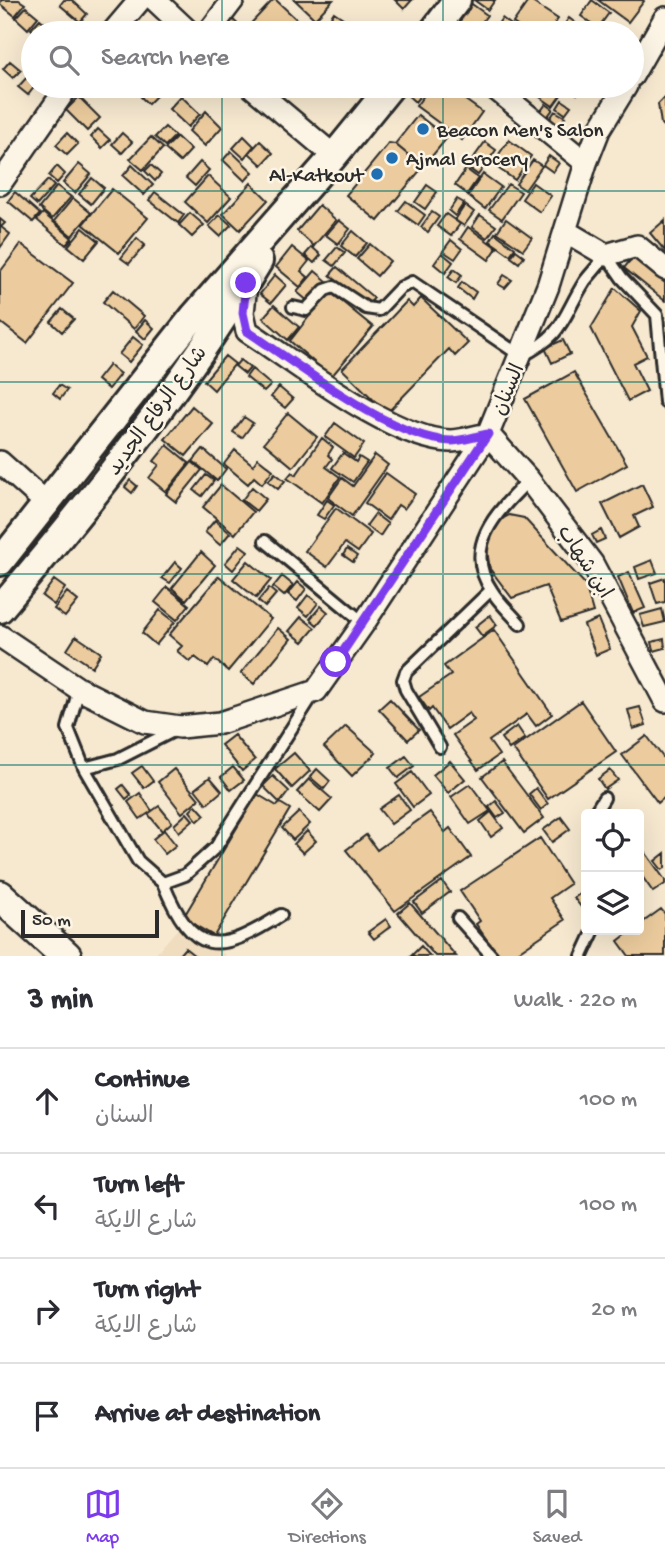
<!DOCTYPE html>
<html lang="en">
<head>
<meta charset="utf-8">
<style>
  body { margin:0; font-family:"Gochi Hand","Playpen Sans Arabic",sans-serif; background:#f7f7f7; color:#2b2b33 }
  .controls { position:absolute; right:21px; bottom:21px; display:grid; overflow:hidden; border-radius:7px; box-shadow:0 7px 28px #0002 }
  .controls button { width:63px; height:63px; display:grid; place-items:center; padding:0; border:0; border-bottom:2px solid #e1e1e2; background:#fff; color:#2b2b33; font:35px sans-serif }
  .scale { position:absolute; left:21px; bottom:18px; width:138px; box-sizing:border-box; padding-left:7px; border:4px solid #2b2b2b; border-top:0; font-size:19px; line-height:24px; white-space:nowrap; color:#2b2b2b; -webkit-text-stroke:5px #fcf5e5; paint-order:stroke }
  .stop { position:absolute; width:21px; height:21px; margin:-16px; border:5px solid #7c3aed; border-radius:50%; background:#fff }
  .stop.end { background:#7c3aed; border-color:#fff; box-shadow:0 2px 7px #0008 }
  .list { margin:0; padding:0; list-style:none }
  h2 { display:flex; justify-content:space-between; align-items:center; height:91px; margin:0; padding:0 28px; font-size:30px }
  h2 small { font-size:23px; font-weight:400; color:#7c7c81 }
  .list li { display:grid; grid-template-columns:46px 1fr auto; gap:21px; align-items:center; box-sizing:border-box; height:105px; padding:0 28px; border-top:2px solid #e1e1e2 }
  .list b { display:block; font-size:26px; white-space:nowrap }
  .list p { margin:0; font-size:23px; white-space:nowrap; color:#7c7c81 }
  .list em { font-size:23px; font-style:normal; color:#7c7c81 }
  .icon { flex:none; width:38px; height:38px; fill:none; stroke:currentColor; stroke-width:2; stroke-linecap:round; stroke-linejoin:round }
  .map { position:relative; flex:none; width:665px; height:956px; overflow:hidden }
  .search { position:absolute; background:#fff; box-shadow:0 7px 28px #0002; left:21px; right:21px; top:21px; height:77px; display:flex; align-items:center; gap:18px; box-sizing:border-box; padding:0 24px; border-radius:38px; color:#7c7c81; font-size:26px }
  .sheet { height:511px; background:#fff }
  nav { display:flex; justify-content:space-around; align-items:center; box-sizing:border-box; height:98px; border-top:2px solid #e1e1e2; background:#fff; font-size:19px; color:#7c7c81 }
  nav a { display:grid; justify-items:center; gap:4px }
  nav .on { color:#7c3aed }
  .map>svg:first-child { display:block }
  .built { fill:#f0dcbe }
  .building { fill:#eccc9e; stroke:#2b2b2b; stroke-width:2 }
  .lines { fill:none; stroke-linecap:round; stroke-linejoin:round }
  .service-casing { stroke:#2b2b2b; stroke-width:16 }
  .minor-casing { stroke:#2b2b2b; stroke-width:26 }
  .tertiary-casing { stroke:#2b2b2b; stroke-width:32 }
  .secondary-casing { stroke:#2b2b2b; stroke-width:35 }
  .service { stroke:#fcf5e5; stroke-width:10 }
  .minor { stroke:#fcf5e5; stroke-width:21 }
  .tertiary { stroke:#fcf5e5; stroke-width:26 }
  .secondary { stroke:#fcf5e5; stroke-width:30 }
  .route { stroke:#7c3aed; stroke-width:9 }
  .grid { fill:none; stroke:#0f766e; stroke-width:2; stroke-opacity:0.55 }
  .poi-dot { fill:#1f6fb2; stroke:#fcf5e5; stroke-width:2.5 }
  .labels { text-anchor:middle; stroke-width:5; stroke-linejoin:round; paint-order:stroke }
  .poi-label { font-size:21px; fill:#2b2b2b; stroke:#fcf5e5; text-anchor:start }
  .street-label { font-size:21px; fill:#2b2b2b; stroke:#fcf5e5 }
</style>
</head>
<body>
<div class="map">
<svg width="665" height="956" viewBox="0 0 665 956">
  <rect width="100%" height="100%" fill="#f7e9d0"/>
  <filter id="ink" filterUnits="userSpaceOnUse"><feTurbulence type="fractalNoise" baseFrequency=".0143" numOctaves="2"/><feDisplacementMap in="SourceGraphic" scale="14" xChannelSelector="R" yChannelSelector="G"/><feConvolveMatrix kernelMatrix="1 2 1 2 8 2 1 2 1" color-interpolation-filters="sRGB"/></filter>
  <g filter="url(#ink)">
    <path class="built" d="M186 919 226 956H154Z"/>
    <path class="building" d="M1 0H19L25 4 15 16 0 4Z
      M64 0H72L87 14 80 22 60 5Z
      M273 0H276L310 32 242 33Z
      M295 0H333L315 19Z
      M395 0H412L404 9Z
      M474 0H495L488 10Z
      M529 0 558 19 548 33H516L520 28 513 23Z
      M592 0 609 13 598 28 581 16Z
      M598 0H643L644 1 628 22Z
      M469 2 487 15 474 33H446Z
      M26 7 38 17 28 29 16 18Z
      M334 12 343 18 332 33 324 27Z
      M230 17 243 29 239 33H229L222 27Z
      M502 18 514 27 510 33H492Z
      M569 18 587 32V33H567L561 29Z
      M40 19 51 28 47 33H36L31 29Z
      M313 19 328 33H313L306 27Z
      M10 61 21 70 13 78 3 69Z
      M28 76 35 86 28 95 18 87Z
      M131 86H147L139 94Z
      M151 86 161 91 148 104 141 97Z
      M326 86H348L340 96Z
      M411 86H428L415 102 405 93Z
      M431 86H446L482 112 462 140 416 106Z
      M529 86H542L536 94 527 88Z
      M548 86 566 88 553 106 540 97Z
      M566 86H583L577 94Z
      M181 96 200 114 188 127 169 109Z
      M79 97 100 118 87 131 66 110Z
      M665 97V128L661 124 658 104Z
      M562 100 571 106 565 114 557 108Z
      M546 104 553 109 545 120 538 115Z
      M206 111 222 127 205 146 189 131Z
      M555 111 565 117 556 129 547 123Z
      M418 115 447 138 423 167 395 144Z
      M165 127 175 136 165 146 155 137Z
      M98 129 110 140 102 148 91 137Z
      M67 133 78 144 67 155 56 145Z
      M122 133 132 142 122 153 112 144Z
      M244 136 254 146 244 158 233 148Z
      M151 137 163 148 143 170 130 159Z
      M177 137 191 150 180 162 165 149Z
      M509 140 531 156 515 180 492 164Z
      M260 141 273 153 262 165 249 153Z
      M485 142 496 150 478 175 467 167Z
      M389 143 395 144 423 167 378 221 346 195Z
      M231 151 253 172 245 181 223 160Z
      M549 156 559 163 553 172 543 165Z
      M533 160 542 166 525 190 516 184Z
      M200 162 209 170 195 186 186 178Z
      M79 164 91 174 75 193 63 183Z
      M132 165 153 185 144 195 123 176Z
      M151 165 161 174 155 181 145 171Z
      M57 166 65 174 57 183 49 176Z
      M466 169 478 178 467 194 455 185Z
      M483 174 501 187 485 209 468 196Z
      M208 176 231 197 208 223 185 202Z
      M92 178 104 188 91 204 79 194Z
      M48 180 54 186 37 205 30 199Z
      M251 183 268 200 240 230 223 214Z
      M533 183 551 196 540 212 522 199Z
      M508 184 521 192 502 219 489 210Z
      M427 185 437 192 425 209 415 202Z
      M57 186 71 197 52 219 39 208Z
      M112 189 148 218 119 253 83 224Z
      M15 192 40 214 33 222 8 201Z
      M155 192 184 215 178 223 149 200Z
      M73 198 91 213 72 236 54 221Z
      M457 199 464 203 455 216 449 211Z
      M406 201 425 215 418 225 398 211Z
      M319 205 336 220 314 246 297 231Z
      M465 205 474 212 464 226 455 220Z
      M432 212 439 217 428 232 421 227Z
      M43 213 72 238 66 245 37 220Z
      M190 213 204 225 192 237 179 225Z
      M446 214 460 224 451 236 437 226Z
      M220 215 231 225 220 236 209 226Z
      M480 215 496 226 487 238 472 227Z
      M0 219 5 223 1 227 10 234 0 248Z
      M506 219 532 238 523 250 497 232Z
      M339 220 350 229 338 244 326 235Z
      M665 220V251L650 233Z
      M468 227 497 248 489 260 460 239Z
      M83 228 99 241 84 259 68 246Z
      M353 231 367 243 355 257 341 246Z
      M495 233 515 248 510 255 490 241Z
      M137 238 145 245 129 264 121 258Z
      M451 240 462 249 455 259 443 251Z
      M21 244 73 283 27 343 0 322V272Z
      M370 244 390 261 377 276 357 259Z
      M292 247 309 261 301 271 308 277 300 287 276 267Z
      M312 247 321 255 314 263 305 255Z
      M337 247 345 253 334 266 326 260Z
      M516 250 524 256 519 263 511 257Z
      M442 253 453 262 445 273 434 264Z
      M633 257 665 283V301L624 268Z
      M337 267 374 298 367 306 330 275Z
      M454 269 462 275 456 283 448 277Z
      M315 271 327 281 309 302 297 292Z
      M275 275 286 285 271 303 260 294Z
      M504 275 512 280 505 288 498 284Z
      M462 282 476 292 472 299 458 288Z
      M615 288 641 311 632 327 647 356 633 363 647 391 628 401 591 328Z
      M113 290 144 316 134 329 103 302Z
      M329 291 373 327 331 377 290 341Z
      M421 298 468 343 455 356 449 349 387 413 342 369 407 301 413 307Z
      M274 305 299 327 288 340 263 318Z
      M62 309 74 319 62 332 51 322Z
      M145 320 154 328 145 339 136 331Z
      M133 337 143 345 129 362 119 354Z
      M563 340 570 354 552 363 545 348Z
      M225 356 235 364 214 390 204 381Z
      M240 360 250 368 245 374 235 366Z
      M109 365 120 374 108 389 97 380Z
      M252 369 271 385 264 392 246 377Z
      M574 372 627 464 577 492 525 399Z
      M59 385 67 390 60 399 53 393Z
      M279 387 293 399 285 408 271 397Z
      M192 406 213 424 186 456 165 439Z
      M288 413 317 437 293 467 264 443Z
      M244 417 253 423 242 438 233 432Z
      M335 423 364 444 354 458 325 437Z
      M322 438 333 447 328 455 332 459 326 467 340 477 322 503 287 478 292 472 296 475Z
      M167 445 189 463 166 492 149 478 159 465 154 461Z
      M203 449 226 469 217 481 193 461Z
      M235 450 253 465 258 458 273 470 262 484 254 477 248 484 224 464Z
      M343 453 356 462 359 457 367 462 353 482 332 468Z
      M375 455 388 465 352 516 328 498 342 478 353 486Z
      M192 462 202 470 176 502 166 494Z
      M275 473 285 481 278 489 268 481Z
      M386 473 415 494 404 509 398 505 388 520 365 503Z
      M206 475 214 481 202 496 194 490Z
      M130 480 137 486 132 493 125 487Z
      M642 484 653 507 634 516 639 527 619 538 602 504Z
      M221 485 253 512 235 534 203 507Z
      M252 487 266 499 256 511 242 500Z
      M327 500 334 505 324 519 317 515Z
      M336 508 371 534 358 552 345 543 327 567 305 551Z
      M375 514 388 524 380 536 366 526Z
      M509 515 524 518 585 584 593 612 561 622 546 586 512 598 490 569 487 551 490 533 496 522Z
      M215 520 230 533 220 545 205 532Z
      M601 530 605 539 596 543 592 535Z
      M240 545 248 551 233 570 225 563Z
      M347 549 357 556 353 562 343 555Z
      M201 552 215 565 186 600 172 588Z
      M652 560 657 573 639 579 635 567Z
      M248 561 271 580 256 598 233 579Z
      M175 562 182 568 170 583 162 578Z
      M629 572 645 608 633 613 618 577Z
      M219 576 271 619 228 671 214 659 208 667 195 657 190 662 177 651 182 646 169 635Z
      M282 576 293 585 284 596 273 587Z
      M665 578V602L657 604 650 583Z
      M54 580 65 588 54 605 42 596Z
      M298 582 306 589 297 601 288 594Z
      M167 587 189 605 177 620 155 602Z
      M269 588 276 594 265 607 258 601Z
      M67 592 78 601 65 617 54 609Z
      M308 595 318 603 308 616 298 608Z
      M321 606 328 612 317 625 310 619Z
      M662 609 665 622 644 627 640 615Z
      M160 610 175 622 156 645 142 633Z
      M490 615 497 625 482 636 475 627Z
      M301 617 315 628 303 642 289 631Z
      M598 619 610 649 596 655 584 625Z
      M278 628 291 639 254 684 241 673Z
      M494 630 552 714 536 726 527 714 489 741 499 755 478 770 453 735 474 720 469 713 447 729 432 708 429 711 419 697 451 675 444 666Z
      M76 636 101 653 92 667 67 650Z
      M664 639 665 648 654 651 652 642Z
      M390 699 419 730 408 740 379 709Z
      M581 701 616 752 548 799 513 749Z
      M640 707 646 725 633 729 628 710Z
      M346 726 376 753 352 776 324 747Z
      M517 726 525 738 509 749 501 738Z
      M234 735 255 760 242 771 221 745Z
      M647 736 665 760V797L658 803 622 755Z
      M294 753 310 771 292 788 275 769Z
      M406 756 414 766 398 778 390 768Z
      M450 761 465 779 448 793 433 775Z
      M502 762 544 818 524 833 482 777Z
      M142 766 153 781 144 788 132 773Z
      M233 767 244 780 231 790 221 777Z
      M174 769 199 799 182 813 158 782Z
      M317 769 330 781 324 789 310 777Z
      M610 770 618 780 605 789 598 779Z
      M412 772 429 795 413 807 396 784Z
      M273 776 289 791 280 803 263 786Z
      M210 777 222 791 207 804 195 789Z
      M309 779 332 799 320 812 297 792Z
      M470 784 490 811 470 824 451 797Z
      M123 785 131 795 126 799 118 789Z
      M536 788 548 804 541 810 529 794Z
      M140 793 152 811 140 819 128 802Z
      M257 794 277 806 280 803 290 809 214 936 183 918Z
      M399 795 410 810 391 824 379 809Z
      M496 801 505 813 497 818 489 807Z
      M196 805 205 815 198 821 190 811Z
      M159 806 172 822 162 831 148 814Z
      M299 812 310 824 293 840 282 828Z
      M430 812 445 832 450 828 471 857 395 911 346 850 366 835 377 850Z
      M491 812 503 828 491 837 480 821Z
      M187 813 193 820 179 832 174 825Z
      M561 817 570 829 552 842 543 830Z
      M164 830 176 845 165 854 153 839Z
      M307 831 316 841 303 853 294 844Z
      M540 838 570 884 550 898 565 920 512 956H498L476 924 480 921 460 891Z
      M643 849 665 880V884L653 892 639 872V852Z
      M665 853V868L662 870 655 861Z
      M442 881 450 892 422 913 414 902Z
      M585 890 586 905 582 908 574 898Z
      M410 903 456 956H435L398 913Z
      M661 909 665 914V956H629L618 941 632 930H639V925Z
      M386 919 391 926 374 939 368 932Z
      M421 946 430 956H411Z
      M185 948 195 956H178Z"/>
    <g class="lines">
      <g class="service-casing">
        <path id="service" d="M293 307 306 310 325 290 334 287 366 308 379 310 400 288 412 282 521 356C565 335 562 317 585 281 592 272 600 264 606 255L622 278 657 315 665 402
          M265 541 364 623
          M520 624C511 613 499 603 492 591 461 546 498 511 529 480
          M79 689 68 728 84 768 138 861 163 883 185 875 216 847 314 693
          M440 747 406 690 403 680 406 672 491 590
          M84 768 118 759 175 730
          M594 814 604 798
          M163 883C193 956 217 956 281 915
          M458 918 492 956
          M582 956 594 930"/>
      </g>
      <g class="minor-casing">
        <path id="minor" d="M155 0 190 33
          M112 33 140 0
          M208 33 233 0
          M632 76 665 18
          M251 86 334 156
          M492 86 586 163
          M0 184 68 86
          M567 232 606 255 637 246 665 269
          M246 284 243 313 247 331C298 364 391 439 450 441 462 441 476 436 488 434
          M488 434 529 480 592 563 665 701
          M0 462 48 505
          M0 636 79 689 145 722 180 727 220 723 316 691 364 623 488 434 548 286 586 163 599 130 626 86"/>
      </g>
      <g class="tertiary-casing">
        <path id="tertiary" d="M432 33 457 0
          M0 562 194 316 334 156 391 86
          M0 609C93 499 185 384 259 261"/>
      </g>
      <g class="secondary-casing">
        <path id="secondary" d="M0 896 66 956"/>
      </g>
      <use href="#service" class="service"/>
      <use href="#minor" class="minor"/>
      <use href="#tertiary" class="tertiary"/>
      <use href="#secondary" class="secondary"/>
    </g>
  </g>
  <g class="lines" filter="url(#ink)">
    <path class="route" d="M246 283 243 313 247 331C298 364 391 439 451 441 462 441 476 436 488 434L336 662"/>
  </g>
  <path class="grid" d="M222 0V33M443 0V33M222 86V956M443 86V956M0 191H665M0 382H665M0 574H665M0 765H665"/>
  <g class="poi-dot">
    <circle cx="423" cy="129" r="7"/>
    <circle cx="392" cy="158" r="7"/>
    <circle cx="377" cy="174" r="7"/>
  </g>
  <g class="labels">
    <g class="poi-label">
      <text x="437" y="136">Beacon Men's Salon</text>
      <text x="406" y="165">Ajmal Grocery</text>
      <text x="363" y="181" text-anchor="end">Al-Katkout</text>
    </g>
    <g class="street-label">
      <text transform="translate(507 389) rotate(-67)" y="7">السنان</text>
      <text transform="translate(156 410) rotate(-54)" y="7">شارع الرفاع الجديد</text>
      <text transform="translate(586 561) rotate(57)" y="7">ابن شهاب</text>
    </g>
  </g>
</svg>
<div class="controls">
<button><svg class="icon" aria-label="locate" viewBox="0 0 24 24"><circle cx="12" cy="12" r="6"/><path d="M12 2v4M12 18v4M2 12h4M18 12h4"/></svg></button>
<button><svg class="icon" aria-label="layers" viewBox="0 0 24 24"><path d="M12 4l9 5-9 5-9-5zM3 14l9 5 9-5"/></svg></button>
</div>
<div class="scale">50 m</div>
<div class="stop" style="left:336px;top:662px"></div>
<div class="stop end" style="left:246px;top:283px"></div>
<div class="search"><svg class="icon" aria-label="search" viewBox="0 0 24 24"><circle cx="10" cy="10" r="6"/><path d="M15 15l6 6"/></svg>Search here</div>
</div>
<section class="sheet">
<h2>3 min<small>Walk · 220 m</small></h2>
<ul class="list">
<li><svg class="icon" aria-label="ahead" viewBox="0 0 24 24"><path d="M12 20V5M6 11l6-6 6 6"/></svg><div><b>Continue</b><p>السنان</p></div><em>100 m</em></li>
<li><svg class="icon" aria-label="left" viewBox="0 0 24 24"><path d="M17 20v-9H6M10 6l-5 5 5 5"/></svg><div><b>Turn left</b><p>شارع الايكة</p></div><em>100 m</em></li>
<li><svg class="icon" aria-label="right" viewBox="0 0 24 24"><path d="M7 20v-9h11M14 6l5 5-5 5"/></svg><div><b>Turn right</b><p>شارع الايكة</p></div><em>20 m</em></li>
<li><svg class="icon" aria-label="arrive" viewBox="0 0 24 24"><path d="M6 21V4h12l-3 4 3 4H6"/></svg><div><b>Arrive at destination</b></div></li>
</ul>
</section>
<nav>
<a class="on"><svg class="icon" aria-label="map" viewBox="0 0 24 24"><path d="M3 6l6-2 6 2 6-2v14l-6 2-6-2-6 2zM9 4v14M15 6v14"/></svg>Map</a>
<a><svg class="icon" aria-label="directions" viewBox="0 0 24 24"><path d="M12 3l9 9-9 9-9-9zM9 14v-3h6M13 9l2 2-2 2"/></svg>Directions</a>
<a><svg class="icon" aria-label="saved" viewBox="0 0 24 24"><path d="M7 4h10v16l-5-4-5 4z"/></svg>Saved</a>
</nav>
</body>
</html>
